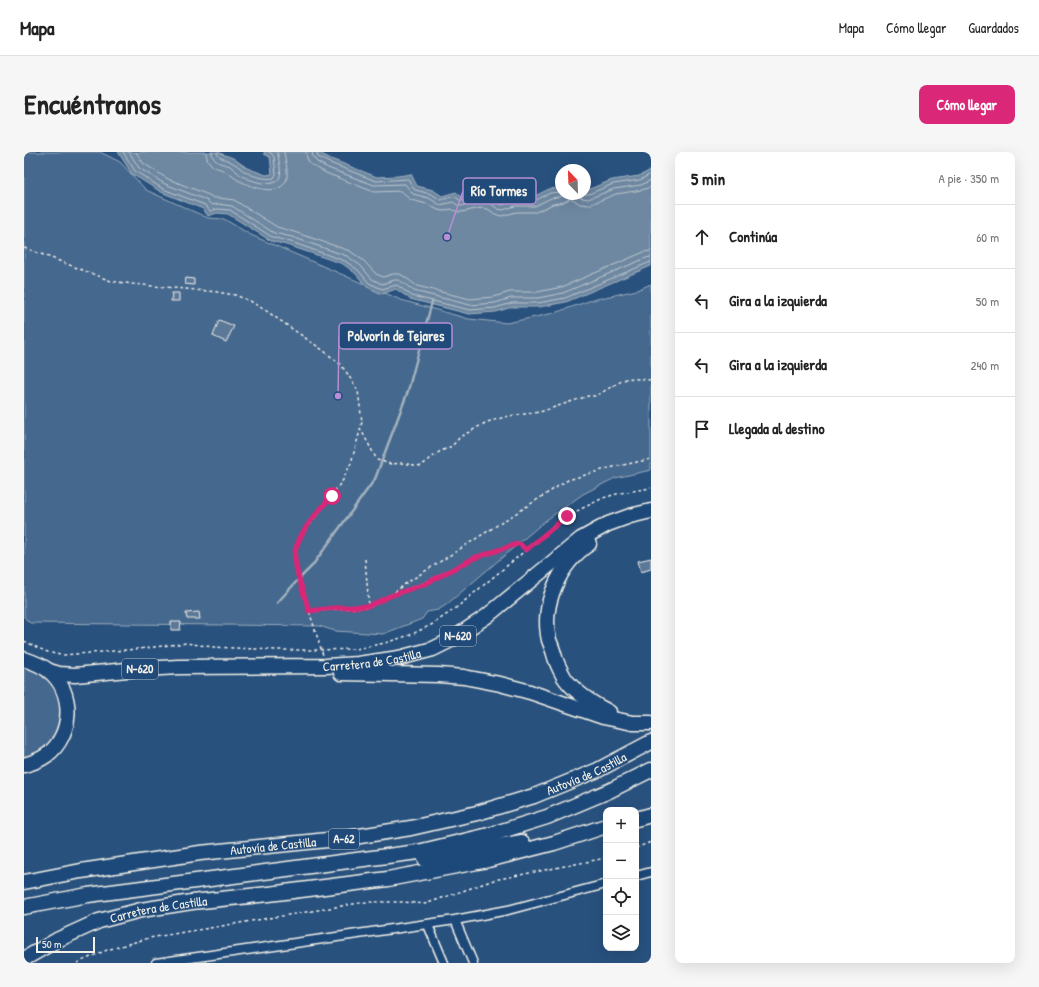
<!DOCTYPE html>
<html lang="es">
<head>
<meta charset="utf-8">
<style>
  body { margin:0; font-family:"Patrick Hand",sans-serif; background:#f6f6f6; color:#222 }
  .controls { position:absolute; right:12px; bottom:12px; display:grid; overflow:hidden; border-radius:8px; box-shadow:0 4px 16px #0002 }
  .controls button { width:36px; height:36px; display:grid; place-items:center; padding:0; border:0; border-bottom:1px solid #e0e0e0; background:#fff; color:#222; font:20px sans-serif }
  .compass { position:absolute; left:531px; top:12px; width:36px; height:36px; border-radius:50%; background:#fff; box-shadow:0 4px 16px #0002; rotate:337deg }
  .scale { position:absolute; left:12px; bottom:10px; width:59px; box-sizing:border-box; padding-left:4px; border:2px solid #f4f1e8; border-top:0; font-size:11px; line-height:14px; white-space:nowrap; color:#f4f1e8; -webkit-text-stroke:3px #1f4a7a; paint-order:stroke }
  .stop { position:absolute; width:12px; height:12px; margin:-9px; border:3px solid #db2777; border-radius:50%; background:#fff }
  .stop.end { background:#db2777; border-color:#fff; box-shadow:0 1px 4px #0008 }
  .list { margin:0; padding:0; list-style:none }
  h2 { display:flex; justify-content:space-between; align-items:center; height:52px; margin:0; padding:0 16px; font-size:17px }
  h2 small { font-size:13px; font-weight:400; color:#767676 }
  .list li { display:grid; grid-template-columns:26px 1fr auto; gap:12px; align-items:center; box-sizing:border-box; height:64px; padding:0 16px; border-top:1px solid #e0e0e0 }
  .list b { display:block; font-size:15px; white-space:nowrap }
  .list em { font-size:13px; font-style:normal; color:#767676 }
  .icon { flex:none; width:22px; height:22px; fill:none; stroke:currentColor; stroke-width:2; stroke-linecap:round; stroke-linejoin:round }
  .map { position:relative; flex:none; width:627px; height:811px; overflow:hidden; border-radius:8px }
  header { display:flex; align-items:center; gap:24px; box-sizing:border-box; height:56px; padding:0 20px; background:#fff; border-bottom:1px solid #e0e0e0 }
  header strong { font-size:19px }
  nav { display:flex; gap:22px; margin-inline-start:auto; font-size:14px }
  .intro { display:flex; align-items:center; justify-content:space-between; box-sizing:border-box; height:96px; padding:0 24px }
  h1 { margin:0; font-size:28px }
  .button { padding:10px 18px; border-radius:8px; background:#db2777; color:#fff; font-size:14px; font-weight:700 }
  main { display:flex; gap:24px; padding:0 24px }
  aside { flex:1; background:#fff; border-radius:8px; box-shadow:0 4px 16px #0002 }
  .map>svg:first-child { display:block }
  .green { fill:#45688e; stroke:#9cacbb }
  .water { fill:#6e88a2; stroke:#a4b2be }
  .lines { fill:none; stroke-linecap:round; stroke-linejoin:round }
  .shore { stroke:#bec7cc; stroke-width:1 }
  .stream { stroke:#a4b2be; stroke-width:2.5 }
  .building { fill:#5b7899; stroke:#f4f1e8 }
  .street-casing { stroke:#f4f1e8; stroke-width:11 }
  .highway-casing { stroke:#f4f1e8; stroke-width:17 }
  .path { stroke:#f4f1e8; stroke-width:1.5; stroke-dasharray:3 3; stroke-linecap:butt }
  .street { stroke:#1f4a7a; stroke-width:8 }
  .highway { stroke:#1f4a7a; stroke-width:14 }
  .route { stroke:#db2777; stroke-width:5 }
  .labels { text-anchor:middle; stroke-width:4; stroke-linejoin:round; paint-order:stroke }
  .shield { fill:#1f4a7a; stroke:#b4bfc7; stroke-width:1 }
  .shield-label { font-size:12px; font-weight:bold; fill:#f4f1e8 }
  .street-label { font-size:13px; fill:#f4f1e8; stroke:#1f4a7a }
  .leader { fill:none; stroke:#b88ed4; stroke-width:1.5 }
  .callout-dot { fill:#b88ed4; stroke:#1f4a7a; stroke-width:1.5 }
  .callout { fill:#1f4a7a; stroke:#b88ed4; stroke-width:1.5 }
  .callout-label { font-size:14px; text-anchor:middle; font-weight:bold; fill:#f4f1e8 }
</style>
</head>
<body>
<header>
<strong>Mapa</strong>
<nav><a>Mapa</a><a>Cómo llegar</a><a>Guardados</a></nav>
</header>
<div class="intro"><h1>Encuéntranos</h1><a class="button">Cómo llegar</a></div>
<main>
<div class="map">
<svg width="627" height="811" viewBox="0 0 627 811">
  <rect width="100%" height="100%" fill="#28517e"/>
  <filter id="ink" filterUnits="userSpaceOnUse"><feTurbulence type="fractalNoise" baseFrequency=".025" numOctaves="2"/><feDisplacementMap in="SourceGraphic" scale="8" xChannelSelector="R" yChannelSelector="G"/><feConvolveMatrix kernelMatrix="1 2 1 2 8 2 1 2 1" color-interpolation-filters="sRGB"/></filter>
  <g filter="url(#ink)">
    <path class="green" d="M0 0H76L96 10 122 38 184 66 200 67 227 83 377 148 445 167 483 171 530 161 568 148 613 138 627 132V318L591 326 559 342 521 369 422 453 414 458 403 460 398 467 359 482 311 479 295 474 6 471 0 465Z
      M0 513 12 517 30 532 38 554 36 577 23 596 0 608Z"/>
    <path class="water" d="M94 0H195L198 2 209 6 223 16 242 23 248 22 246 5 240 2V0H294L307 7 353 25 374 24 387 22 393 34 409 38 418 44 432 40 438 45 454 40 471 42 478 49 490 45H509L525 37 537 36V42H561V38H563L588 28 615 24 627 18V114L542 150 515 155H488L472 160 445 162 386 147 372 137 358 142 343 135 331 121 319 112 266 94 247 89 204 62 193 61 184 64 179 57 137 40 108 22Z"/>
    <g class="lines">
      <path class="shore" d="M99 0 111 19 139 37 181 53 186 59 193 57 206 58 248 85 267 90 321 109 334 118 345 131 358 137 373 133 388 144 446 158 471 156 488 151H514L541 146 624 111 627 110
        M105 0 115 16 141 32 182 48 188 53 194 52 208 54 250 81 268 85 323 104 337 114 348 127 358 132 370 128H374L378 130 390 139 446 153 471 151 487 146H514L539 141 622 106 627 105
        M112 0 119 11 144 27 185 43 190 46H195L210 48 253 75 270 80 326 99 340 109 352 122 359 125 369 122H376L381 125 393 134 446 147 469 145 486 140H513L538 135 620 100 627 99
        M182 0C182 4 183 8 186 11 190 17 197 16 202 20 208 23 212 28 218 30 230 36 259 46 263 25 264 19 261 6 260 0
        M188 0C188 3 189 6 191 8 195 12 201 12 206 14 210 17 214 21 218 24 231 31 261 40 256 15 255 10 255 5 253 0
        M193 0C194 8 202 6 207 10 212 12 216 16 220 19 228 24 241 28 250 26L252 22 250 5 248 2 245 0
        M282 0 283 6 286 12 302 21 350 40 378 39 383 45 387 48 403 52 414 58 420 59 427 57 434 60H438L456 56 464 57 471 62 477 64 482 63 492 60H512L529 52 540 50 547 46 556 52 565 53 592 42 618 38 627 35
        M288 0 289 5 293 10 304 16 350 33 381 32 389 42 405 46 416 53 429 50 433 53 437 54 455 49 466 51 474 57 479 58 491 54H511L527 46 539 44 543 42
        M293 0 294 5 306 11 352 29 384 27 391 38 407 42 417 48 430 44 437 49 454 44 468 46 476 52 478 53 490 49H510L526 41 537 40
        M553 42 558 46 564 47 590 37 617 33 627 28
        M561 42H565L589 32 616 28 627 22"/>
      <path class="stream" d="M277 425 288 414 351 327 384 239 408 150
        M253 451 273 429"/>
    </g>
    <path class="building" d="M162 126 170 127V133L161 132Z
      M148 141H155V149H147Z
      M195 168 210 174 202 190 189 184Z
      M627 406V417L617 420 614 409Z
      M175 460 176 467H163L162 461Z
      M147 470H157L156 478H147Z"/>
    <g class="lines">
      <g class="street-casing">
        <path id="street" d="M612 724 627 720
          M431 768 449 811
          M404 773 420 811
          M132 811 431 768 484 758 582 732"/>
      </g>
      <g class="highway-casing">
        <g id="highway">
          <path d="M565 392C535 412 517 453 525 488 527 493 529 498 530 502 532 510 536 518 540 525 547 536 561 546 572 553 576 555 581 558 585 560"/>
          <path d="M0 507C9 510 18 513 25 519 51 540 49 583 23 603 16 608 8 611 0 613"/>
          <path id="s1" d="M25 519 35 522 51 523 103 518 154 515 302 514 334 512 375 506 409 497 427 488 463 464 557 387 584 372 606 364 627 359"/>
          <path d="M317 521 415 523 440 525 476 532 506 540 579 565 609 571H627"/>
          <path d="M612 667 627 663"/>
          <path d="M401 707 498 690"/>
          <path id="s2" d="M0 730 57 719 176 701 323 686 387 676 453 661 510 644 574 618 627 590"/>
          <path d="M0 755 64 743 394 700 465 683 523 665 585 639 627 618"/>
          <path id="s3" d="M0 807 33 788 75 769 117 758 168 750 245 742 364 727 464 708 530 691 582 674"/>
        </g>
      </g>
      <path class="path" d="M0 96 4 97 87 129 108 132 193 140 211 143 226 149 241 158 300 199 316 212 323 221 334 239 338 270 334 286 327 311 319 328 276 385 271 400 272 414 275 427 299 503
        M336 276 353 308 367 312 377 311 397 314 415 300 428 294 436 285 463 270 485 264 516 260 564 244H572L592 232 604 226 627 228
        M341 407 345 455
        M369 443 401 431 450 406 493 392H496L502 398
        M366 444 381 432 544 328 585 316 627 307
        M286 459 309 457 345 455 365 444
        M0 489C15 496 23 502 40 503L115 497 162 491 189 495 252 498H298L332 497 361 491 386 483 409 472 432 456 543 364 579 346 596 341 627 336
        M612 696 627 690
        M53 811 83 798 125 786 342 750H380L401 752 470 728 582 706"/>
      <use href="#street" class="street"/>
      <use href="#highway" class="highway"/>
    </g>
  </g>
  <g class="lines" filter="url(#ink)">
    <path class="route" d="M308 344C295 359 275 379 271 400 269 415 281 444 285 459L310 456 345 454 366 444 401 432 450 406 493 392H496L502 398 543 364"/>
  </g>
  <g class="labels">
    <g class="shield">
      <rect x="416" y="474" width="36" height="20" rx="3"/>
      <rect x="98" y="507" width="36" height="20" rx="3"/>
      <rect x="305" y="677" width="30" height="20" rx="3"/>
    </g>
    <g class="shield-label">
      <text x="434" y="488">N-620</text>
      <text x="116" y="521">N-620</text>
      <text x="320" y="691">A-62</text>
    </g>
    <g class="street-label">
      <text dy="5" stroke="none"><textPath href="#s1" startOffset="324">Carretera de Castilla</textPath></text>
      <text dy="5" stroke="none"><textPath href="#s2" startOffset="575">Autovía de Castilla</textPath></text>
      <text dy="5" stroke="none"><textPath href="#s2" startOffset="252">Autovía de Castilla</textPath></text>
      <text dy="5" stroke="none"><textPath href="#s3" startOffset="145">Carretera de Castilla</textPath></text>
    </g>
  </g>
  <path class="leader" d="M423 85L439 39M314 244L315 184"/>
  <g class="callout-dot">
    <circle cx="423" cy="85" r="4"/>
    <circle cx="314" cy="244" r="4"/>
  </g>
  <g class="callout">
    <rect x="439" y="26" width="73" height="26" rx="4"/>
    <rect x="315" y="171" width="113" height="26" rx="4"/>
  </g>
  <g class="callout-label">
    <text x="475" y="44">Río Tormes</text>
    <text x="372" y="189">Polvorín de Tejares</text>
  </g>
</svg>
<div class="controls">
<button>+</button>
<button>−</button>
<button><svg class="icon" aria-label="locate" viewBox="0 0 24 24"><circle cx="12" cy="12" r="6"/><path d="M12 2v4M12 18v4M2 12h4M18 12h4"/></svg></button>
<button><svg class="icon" aria-label="layers" viewBox="0 0 24 24"><path d="M12 4l9 5-9 5-9-5zM3 14l9 5 9-5"/></svg></button>
</div>
<svg class="compass" viewBox="-18 -18 36 36"><path d="M0-13l5 13h-10z" fill="#e53935"/><path d="M0 13l5-13h-10z" fill="#767676"/></svg>
<div class="scale">50 m</div>
<div class="stop" style="left:308px;top:344px"></div>
<div class="stop end" style="left:543px;top:364px"></div>
</div>
<aside>
<h2>5 min<small>A pie · 350 m</small></h2>
<ul class="list">
<li><svg class="icon" aria-label="ahead" viewBox="0 0 24 24"><path d="M12 20V5M6 11l6-6 6 6"/></svg><div><b>Continúa</b></div><em>60 m</em></li>
<li><svg class="icon" aria-label="left" viewBox="0 0 24 24"><path d="M17 20v-9H6M10 6l-5 5 5 5"/></svg><div><b>Gira a la izquierda</b></div><em>50 m</em></li>
<li><svg class="icon" aria-label="left" viewBox="0 0 24 24"><path d="M17 20v-9H6M10 6l-5 5 5 5"/></svg><div><b>Gira a la izquierda</b></div><em>240 m</em></li>
<li><svg class="icon" aria-label="arrive" viewBox="0 0 24 24"><path d="M6 21V4h12l-3 4 3 4H6"/></svg><div><b>Llegada al destino</b></div></li>
</ul>
</aside>
</main>
</body>
</html>
